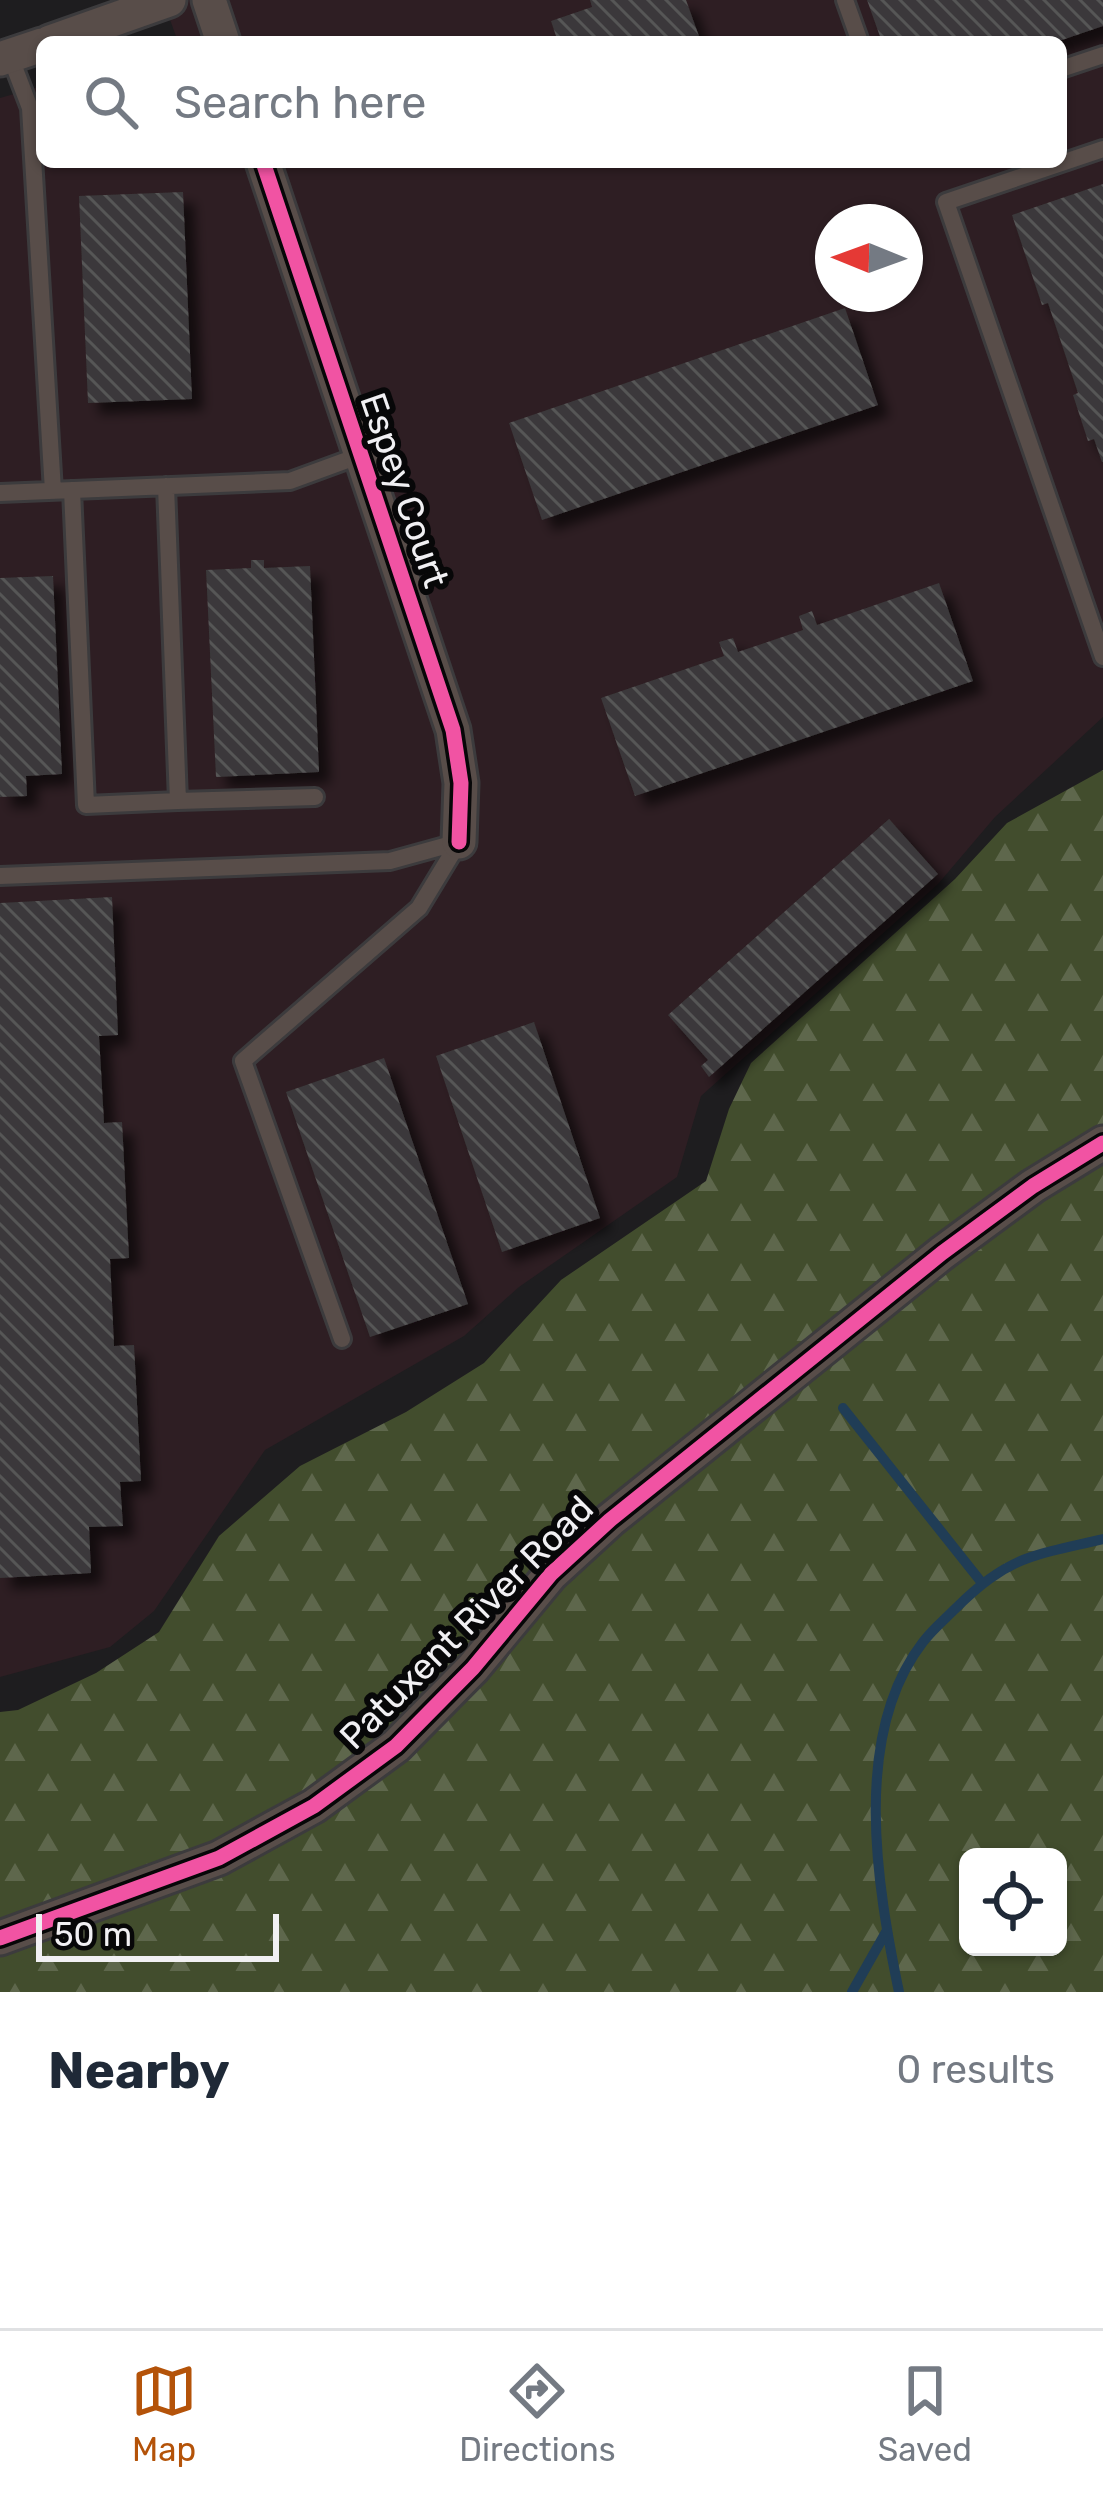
<!DOCTYPE html>
<html lang="en">
<head>
<meta charset="utf-8">
<style>
  body { margin:0; font-family:Rubik,sans-serif; background:#f6f6f7; color:#1f2937 }
  .controls { position:absolute; right:36px; bottom:36px; display:grid; overflow:hidden; border-radius:18px; box-shadow:0 3px 9px #0004 }
  .controls button { width:108px; height:108px; display:grid; place-items:center; padding:0; border:0; border-bottom:3px solid #e0e1e3; background:#fff; color:#1f2937; font:60px sans-serif }
  .compass { position:absolute; left:815px; top:204px; width:108px; height:108px; border-radius:50%; background:#fff; box-shadow:0 3px 9px #0004; rotate:271deg }
  .scale { position:absolute; left:36px; bottom:30px; width:243px; box-sizing:border-box; padding-left:12px; border:6px solid #f1f0f3; border-top:0; font-size:33px; line-height:42px; white-space:nowrap; color:#f1f0f3; -webkit-text-stroke:9px #070708; paint-order:stroke }
  .list { margin:0; padding:0; list-style:none }
  h2 { display:flex; justify-content:space-between; align-items:center; height:156px; margin:0; padding:0 48px; font-size:51px }
  h2 small { font-size:39px; font-weight:400; color:#747a83 }
  .icon { flex:none; width:66px; height:66px; fill:none; stroke:currentColor; stroke-width:2; stroke-linecap:round; stroke-linejoin:round }
  .map { position:relative; flex:none; width:1103px; height:1992px; overflow:hidden }
  .search { position:absolute; background:#fff; box-shadow:0 3px 9px #0004; left:36px; right:36px; top:36px; height:132px; display:flex; align-items:center; gap:30px; box-sizing:border-box; padding:0 42px; border-radius:18px; color:#747a83; font-size:45px }
  .sheet { height:336px; background:#fff }
  nav { display:flex; justify-content:space-around; align-items:center; box-sizing:border-box; height:168px; border-top:3px solid #e0e1e3; background:#fff; font-size:33px; color:#747a83 }
  nav a { display:grid; justify-items:center; gap:6px }
  nav .on { color:#b45309 }
  .map>svg:first-child { display:block }
  .commercial { fill:#2e1e23; fill-rule:evenodd }
  .forest { fill:url(#forest-firs); fill-rule:evenodd }
  .lines { fill:none; stroke-linecap:round; stroke-linejoin:round }
  .stream { stroke:#203d56; stroke-width:10 }
  .building { fill:url(#building-back-hatch); filter:url(#shadow) }
  .service-casing { stroke:#3c3b3d; stroke-width:22 }
  .minor-casing { stroke:#3c3b3d; stroke-width:39 }
  .service { stroke:#584d49; stroke-width:16 }
  .minor { stroke:#584d49; stroke-width:33 }
  .cycleway-casing { stroke:#070708; stroke-width:22 }
  .cycleway { stroke:#f153a3; stroke-width:15 }
  .labels { text-anchor:middle; stroke-width:12; stroke-linejoin:round; paint-order:stroke }
  .street-label { font-size:36px; fill:#f1f0f3; stroke:#070708 }
</style>
</head>
<body>
<div class="map">
<svg width="1103" height="1992" viewBox="0 0 1103 1992">
  <defs>
    <pattern id="forest-firs" width="22" height="20" patternUnits="userSpaceOnUse" patternTransform="scale(3)"><rect width="22" height="20" fill="#424d2d"/><path d="M5 1l3.5 6h-7zM16 11l3.5 6h-7z" fill="#5e674c"/></pattern>
    <pattern id="building-back-hatch" width="6" height="6" patternUnits="userSpaceOnUse" patternTransform="scale(3)"><rect width="6" height="6" fill="#3a393a"/><path d="M-1 5l2 2M0 0l6 6M5-1l2 2" fill="none" stroke="#575657"/></pattern>
    <filter id="shadow"><feDropShadow dx="11" dy="11" stdDeviation="6" flood-color="#0009"/></filter>
  </defs>
  <rect width="100%" height="100%" fill="#1e1d1f"/>
  <path class="commercial" d="M163 0H1103V717L995 817 938 884 701 1096 677 1177 519 1287 464 1336 265 1450 154 1611 110 1647 0 1677V98L42 86V162H1061V42H178ZM833 222H905V294H833Z"/>
  <path class="forest" d="M1103 770V1992H0V1712L18 1710 96 1673 159 1632 219 1536 300 1466 406 1412 484 1363 561 1280 706 1181 729 1109 751 1063 955 879 1007 823ZM968 1857H1058V1947H968Z"/>
  <g class="lines">
    <path class="stream" d="M843 1408 982 1583
      M852 1992 886 1932
      M899 1992C877 1886 851 1735 923 1642 932 1630 945 1619 955 1609 977 1587 1001 1567 1031 1557 1054 1549 1079 1545 1103 1539"/>
  </g>
  <path class="building" d="M590 0H686L701 42H558L551 21 592 7Z
    M867 0H1103V26L1056 42H882Z
    M1103 184V462H1102L1094 439 1088 441 1073 395 1078 393 1048 303 1042 305 1012 215Z
    M183 192 192 399 88 403 79 196Z
    M845 308 878 405 542 520 509 423Z
    M251 560H264V568L310 566 319 772 216 777 206 570 251 568Z
    M53 576 62 774 26 776 27 796 0 797V578Z
    M939 583 973 681 635 796 601 698 724 656 719 642 733 638 738 652 803 630 799 616 812 611 817 625Z
    M889 819 938 874 709 1077 701 1066 708 1060 668 1015Z
    M112 897 118 1035 99 1036 104 1123 122 1122 129 1258 110 1259 114 1346 134 1345 141 1481 120 1482 123 1526 89 1527 91 1573 0 1578V903Z
    M534 1022 600 1218 502 1252 436 1056Z
    M384 1058 468 1304 370 1337 286 1092Z"/>
  <g class="lines">
    <g class="service-casing">
      <path id="service" d="M845 0 860 42
        M10 56 30 108 53 491
        M1061 69 1103 55
        M1103 149 946 202 1103 657
        M166 486 178 801 315 797
        M72 490 86 805 178 801
        M0 493 290 481 361 455
        M0 876 390 861 459 842
        M342 1339 243 1061 419 908 459 842"/>
    </g>
    <g class="minor-casing">
      <path id="minor" d="M209 0 223 42
        M50 42 169 0
        M0 59 42 45
        M263 162 453 730 461 783 459 842
        M0 1938 219 1858 314 1806 396 1746 473 1668 551 1574 610 1520 942 1253 1033 1186 1103 1143"/>
    </g>
    <use href="#service" class="service"/>
    <use href="#minor" class="minor"/>
    <g class="cycleway-casing">
      <path id="cycleway" d="M263 162 453 730 461 783 459 842
        M0 1938 219 1858 314 1806 396 1746 473 1668 551 1574 610 1520 942 1253 1033 1186 1103 1143"/>
    </g>
    <use href="#cycleway" class="cycleway"/>
  </g>
  <g class="labels">
    <g class="street-label">
      <text transform="translate(405 490) rotate(71)" y="13">Espey Court</text>
      <text transform="translate(466 1622) rotate(-45)" y="13">Patuxent River Road</text>
    </g>
  </g>
</svg>
<div class="controls">
<button><svg class="icon" aria-label="locate" viewBox="0 0 24 24"><circle cx="12" cy="12" r="6"/><path d="M12 2v4M12 18v4M2 12h4M18 12h4"/></svg></button>
</div>
<svg class="compass" viewBox="-18 -18 36 36"><path d="M0-13l5 13h-10z" fill="#e53935"/><path d="M0 13l5-13h-10z" fill="#747a83"/></svg>
<div class="scale">50 m</div>
<div class="search"><svg class="icon" aria-label="search" viewBox="0 0 24 24"><circle cx="10" cy="10" r="6"/><path d="M15 15l6 6"/></svg>Search here</div>
</div>
<section class="sheet">
<h2>Nearby<small>0 results</small></h2>
<ul class="list">
</ul>
</section>
<nav>
<a class="on"><svg class="icon" aria-label="map" viewBox="0 0 24 24"><path d="M3 6l6-2 6 2 6-2v14l-6 2-6-2-6 2zM9 4v14M15 6v14"/></svg>Map</a>
<a><svg class="icon" aria-label="directions" viewBox="0 0 24 24"><path d="M12 3l9 9-9 9-9-9zM9 14v-3h6M13 9l2 2-2 2"/></svg>Directions</a>
<a><svg class="icon" aria-label="saved" viewBox="0 0 24 24"><path d="M7 4h10v16l-5-4-5 4z"/></svg>Saved</a>
</nav>
</body>
</html>
